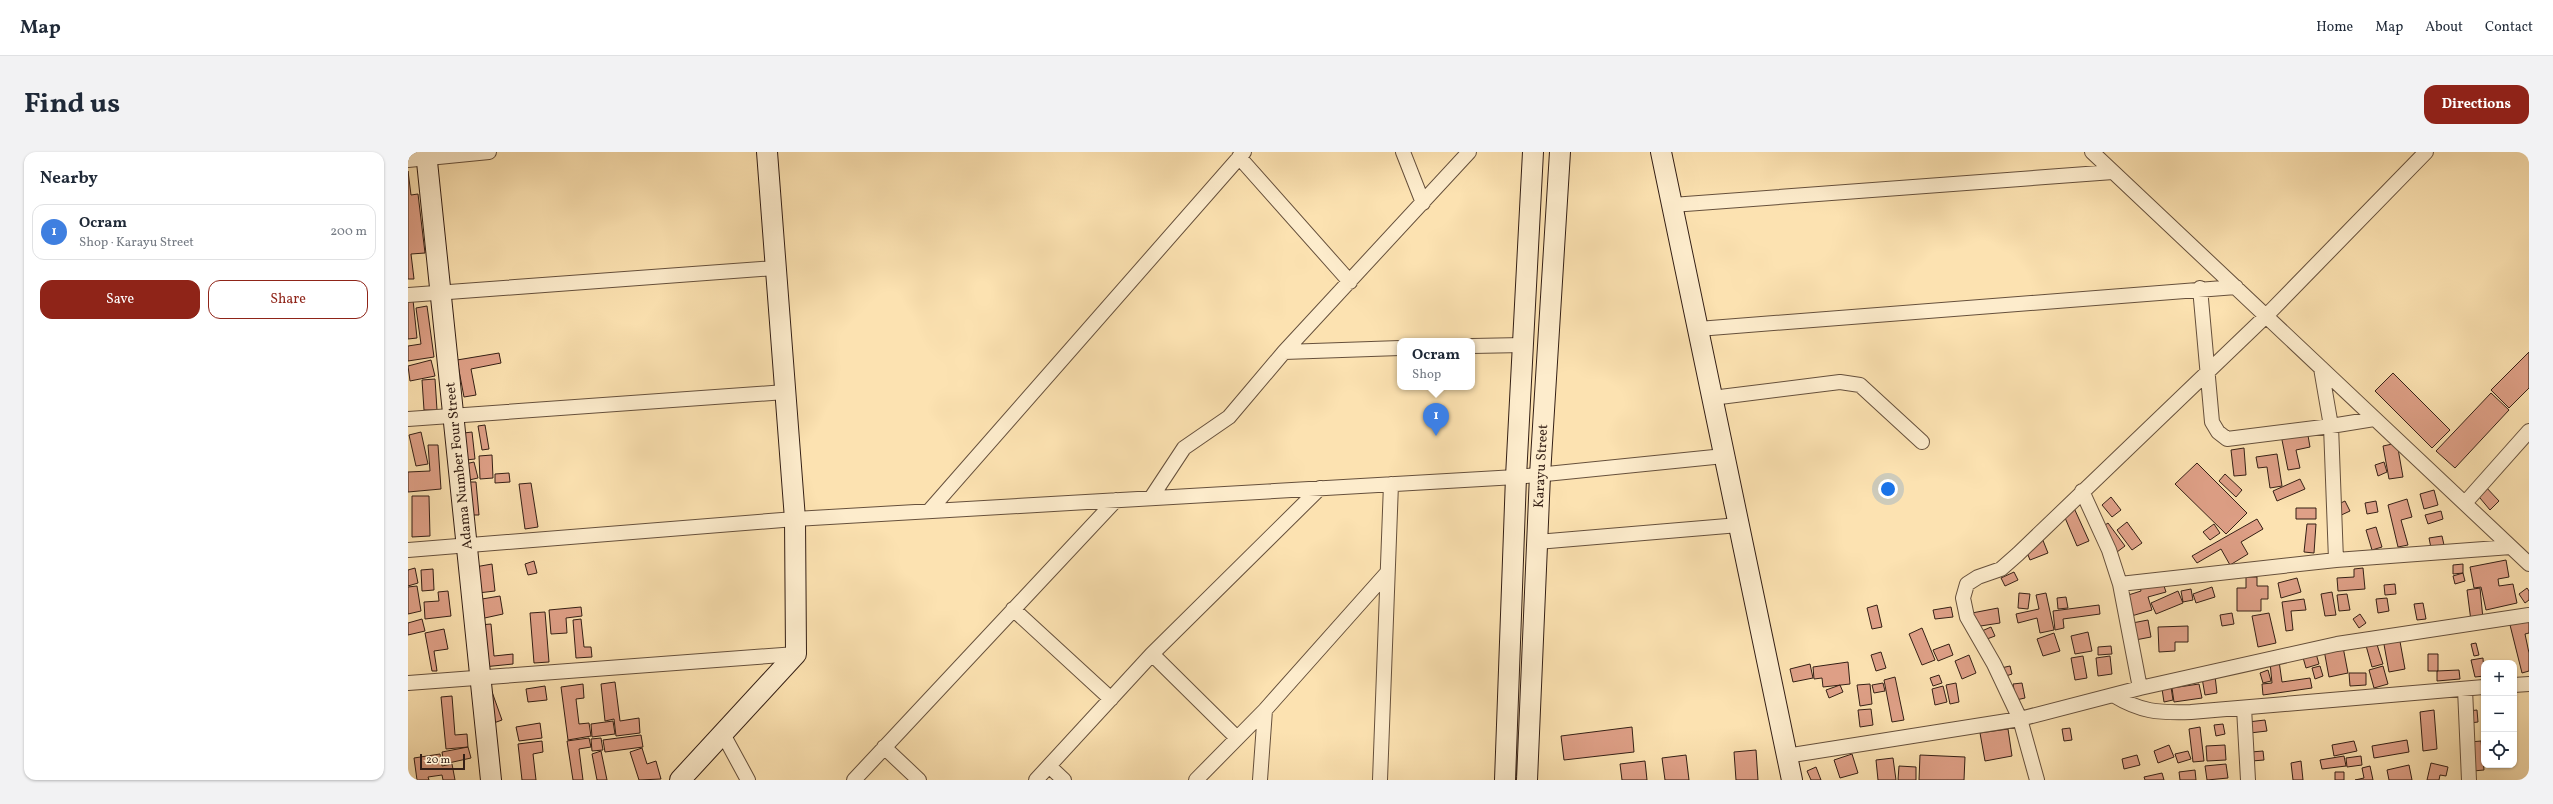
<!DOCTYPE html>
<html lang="en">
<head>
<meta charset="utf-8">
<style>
  body { margin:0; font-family:Vollkorn,serif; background:#f2f2f3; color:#1f2937 }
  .controls { position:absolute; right:12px; bottom:12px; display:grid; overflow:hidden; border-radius:8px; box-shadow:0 1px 3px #0004 }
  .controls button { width:36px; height:36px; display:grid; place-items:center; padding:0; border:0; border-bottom:1px solid #e0e1e3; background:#fff; color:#1f2937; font:20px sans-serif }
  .scale { position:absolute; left:12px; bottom:10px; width:45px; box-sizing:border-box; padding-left:4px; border:2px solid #341f15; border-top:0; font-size:11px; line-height:14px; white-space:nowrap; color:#341f15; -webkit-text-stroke:3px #fdeccc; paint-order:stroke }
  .you { position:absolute; left:1480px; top:337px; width:14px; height:14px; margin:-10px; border:3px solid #fff; border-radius:50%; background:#1a73e8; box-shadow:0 0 0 6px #1a73e833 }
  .badge { display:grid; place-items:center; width:26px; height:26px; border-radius:50%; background:#8f2418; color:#fff; font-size:13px; font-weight:700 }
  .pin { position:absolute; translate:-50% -33px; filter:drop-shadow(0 1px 2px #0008) }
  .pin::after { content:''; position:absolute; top:21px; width:14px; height:12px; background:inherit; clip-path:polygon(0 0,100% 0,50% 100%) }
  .popup { position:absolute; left:989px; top:186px; width:78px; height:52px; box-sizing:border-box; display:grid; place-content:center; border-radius:8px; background:#fff; filter:drop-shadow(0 1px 3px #0005); font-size:13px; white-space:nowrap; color:#747a83 }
  .popup b { font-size:15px; color:#1f2937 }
  .popup::after { content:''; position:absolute; left:50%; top:100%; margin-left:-8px; border:8px solid transparent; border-top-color:#fff }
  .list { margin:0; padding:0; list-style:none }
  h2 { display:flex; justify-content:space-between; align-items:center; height:52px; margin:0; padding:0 16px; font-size:17px }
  h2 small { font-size:13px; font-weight:400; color:#747a83 }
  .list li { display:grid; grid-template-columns:26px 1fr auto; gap:12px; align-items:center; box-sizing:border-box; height:56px; margin:0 8px 8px; padding:0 8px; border:1px solid #e0e1e3; border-radius:12px }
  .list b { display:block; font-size:15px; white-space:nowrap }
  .list p { margin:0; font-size:13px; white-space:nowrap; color:#747a83 }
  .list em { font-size:13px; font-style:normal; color:#747a83 }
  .actions { display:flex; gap:8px; padding:12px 16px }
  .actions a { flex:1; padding:9px 0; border:1px solid #8f2418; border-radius:12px; text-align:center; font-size:14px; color:#8f2418 }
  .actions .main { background:#8f2418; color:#fff }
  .icon { flex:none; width:22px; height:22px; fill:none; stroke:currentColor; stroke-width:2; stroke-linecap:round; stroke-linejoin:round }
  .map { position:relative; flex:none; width:2121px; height:628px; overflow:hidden; border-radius:12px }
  header { display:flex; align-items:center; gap:24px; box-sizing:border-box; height:56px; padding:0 20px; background:#fff; border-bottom:1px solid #e0e1e3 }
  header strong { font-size:19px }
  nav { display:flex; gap:22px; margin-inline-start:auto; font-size:14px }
  .intro { display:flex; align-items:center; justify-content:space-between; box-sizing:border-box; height:96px; padding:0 24px }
  h1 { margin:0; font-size:28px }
  .button { padding:10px 18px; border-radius:12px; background:#8f2418; color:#fff; font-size:14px; font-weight:700 }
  main { display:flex; gap:24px; padding:0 24px }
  aside { flex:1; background:#fff; border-radius:12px; box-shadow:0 1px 3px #0004 }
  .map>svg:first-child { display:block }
  .building { fill:#dfa087; stroke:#341f15 }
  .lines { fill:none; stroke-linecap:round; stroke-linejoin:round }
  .street-casing { stroke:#66503c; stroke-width:16 }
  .secondary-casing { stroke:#341f15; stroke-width:22 }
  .street { stroke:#fdeccc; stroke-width:14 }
  .secondary { stroke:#fdeccc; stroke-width:20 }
  .labels { text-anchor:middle; stroke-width:3; stroke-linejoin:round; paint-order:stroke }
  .street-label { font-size:14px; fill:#341f15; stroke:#fdeccc }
</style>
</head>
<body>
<header>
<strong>Map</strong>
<nav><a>Home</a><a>Map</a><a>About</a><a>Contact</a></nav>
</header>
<div class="intro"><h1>Find us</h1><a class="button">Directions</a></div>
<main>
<aside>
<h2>Nearby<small></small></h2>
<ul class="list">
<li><span class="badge" style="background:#3f7fe0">1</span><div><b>Ocram</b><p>Shop · Karayu Street</p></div><em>200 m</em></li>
</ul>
<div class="actions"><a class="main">Save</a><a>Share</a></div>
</aside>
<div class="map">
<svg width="2121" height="628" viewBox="0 0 2121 628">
  <rect width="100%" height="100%" fill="#fce2b1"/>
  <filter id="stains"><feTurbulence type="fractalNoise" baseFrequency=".005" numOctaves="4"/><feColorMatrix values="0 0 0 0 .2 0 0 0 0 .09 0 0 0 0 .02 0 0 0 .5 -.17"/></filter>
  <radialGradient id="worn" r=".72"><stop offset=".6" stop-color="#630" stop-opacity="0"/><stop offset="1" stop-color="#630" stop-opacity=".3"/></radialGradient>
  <path class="building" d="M0 19 3 43 10 42 17 101 3 102 6 127H0Z
    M5 148 9 186 0 187V149Z
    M19 154 26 205 0 209V194L13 192 8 156Z
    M2121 200V236L2101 256 2083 238Z
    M91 201 93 211 63 217 68 243 56 245 49 208Z
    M23 208 27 224 2 229 0 214Z
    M1985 221 2042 278 2024 296 1967 239Z
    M27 227 29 258H16L14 228Z
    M2083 241 2101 258 2047 316 2028 299Z
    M77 273 81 297 74 298 70 274Z
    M1899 278 1902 295 1888 298 1892 316 1880 318 1873 283Z
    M13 280 20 312 8 314 1 283Z
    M64 280 67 307 58 308 56 281Z
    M1989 291 1995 325 1981 327 1975 294Z
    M20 293H30L33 337 0 340V320L22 319Z
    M1836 296 1838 323 1826 324 1823 298Z
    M1869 302 1874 334 1862 336 1859 315 1850 316 1848 305Z
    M84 303 85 326 72 327 71 304Z
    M66 310 70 326 61 328 57 312Z
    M1976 310 1979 320 1970 324 1967 313Z
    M1789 311 1839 361 1818 382 1767 332Z
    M101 321 102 330 87 331V322Z
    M1817 322 1834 338 1828 345 1811 329Z
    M1892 327 1897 337 1869 349 1865 339Z
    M61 330H68L71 363H63Z
    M123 331 130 375 117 377 111 332Z
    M2076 333 2091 349 2082 358 2067 340Z
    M2026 338 2030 353 2016 357 2012 342Z
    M4 344H21L22 384 4 385Z
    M1703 345 1713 358 1704 365 1694 353Z
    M1999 347 2004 365 1993 368 2000 393 1990 395 1980 353Z
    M1937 349 1942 359 1929 365 1924 355Z
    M1968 349 1970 360 1959 362 1957 351Z
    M1666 356 1681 389 1669 394 1655 361Z
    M1888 356H1908V367H1888Z
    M2033 359 2035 367 2020 372 2017 363Z
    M1849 367 1855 377 1833 390 1840 402 1822 413 1813 397 1789 411 1784 404Z
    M1719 370 1734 391 1724 398 1709 378Z
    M1700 371 1717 394 1709 400 1691 377Z
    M1806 372 1812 381 1802 388 1795 380Z
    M1899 372H1908L1906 401 1896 400Z
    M1968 375 1974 395 1964 398 1958 378Z
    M2034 384 2036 393 2023 396 2021 386Z
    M1634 386 1640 401 1622 408 1616 393Z
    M2098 408 2101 425 2090 427 2091 434 2105 432 2109 451 2078 458 2073 435 2066 436 2062 415Z
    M126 409 129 421 120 423 117 412Z
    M84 412 87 439 70 441 67 415Z
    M2055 412V421L2045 422V413Z
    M7 416 10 431 0 434V418Z
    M1955 416 1957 437 1930 439 1929 426 1946 425V417Z
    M25 417 26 438 14 439 13 418Z
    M1606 420 1610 428 1597 434 1593 426Z
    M2055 421 2057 429 2047 432 2045 424Z
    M1838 425H1849V434H1860V447H1853V459H1829V436H1838Z
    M1889 426 1893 440 1873 446 1870 431Z
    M1754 428 1758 440 1740 445 1744 458 1720 465 1714 445 1733 439 1732 435Z
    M1987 432 1988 442 1977 443 1976 433Z
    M9 434 13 459 0 462V435Z
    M1804 435 1807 445 1788 451 1785 442Z
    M2072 436 2075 467 2063 469 2059 438Z
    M2119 436 2121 439V448L2117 451 2111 442Z
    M1783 437 1785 448 1775 450 1773 439Z
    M40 439 43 464 17 467 16 450 31 449 30 440Z
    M1770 439 1775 451 1748 462 1743 451Z
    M1924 440 1928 463 1917 464 1913 442Z
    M1611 441 1622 442 1620 457 1610 456Z
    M1638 441 1646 478 1632 481 1629 466 1610 471 1608 462 1631 457 1628 443Z
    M1939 442 1942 458 1931 459 1929 443Z
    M92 444 95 462 72 467 68 448Z
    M1658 445 1660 456 1650 457 1649 446Z
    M1979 446 1981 459 1970 461 1968 447Z
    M1896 447 1898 458 1883 459 1885 478 1878 479 1874 450Z
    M2015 451 2018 467 2009 468 2006 452Z
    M1469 453 1474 475 1464 477 1459 456Z
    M1691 453 1692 462 1655 467 1656 476 1647 478 1645 459Z
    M173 455 174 464 158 466 159 481 143 482 141 458Z
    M1543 455 1545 465 1527 467 1525 458Z
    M1590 456 1592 471 1566 475 1564 461Z
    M137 460 141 510 126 511 122 461Z
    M1824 461 1826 472 1814 474 1812 463Z
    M1861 461 1868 491 1850 495 1844 464Z
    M1952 462 1958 471 1951 476 1945 467Z
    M14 467 17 479 0 483V471Z
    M173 467 176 495H183L184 505 168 506 165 468Z
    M1740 468 1743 485 1722 489 1719 472Z
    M2121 469V481L2117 482 2121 501V519L2114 521 2102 473Z
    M83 472 86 504 105 502V512L75 515 71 473Z
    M1780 474V490H1767V499L1751 500 1750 475Z
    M1583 475 1587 484 1571 490 1567 482Z
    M1514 476 1527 508 1514 513 1501 482Z
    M36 477 40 497 26 499 29 519H24L17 481Z
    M1680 480 1684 499 1667 502 1663 484Z
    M1646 481 1652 499 1635 504 1629 487Z
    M1991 484 1997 517 1981 520 1975 487Z
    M1967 486 1975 512 1964 515 1957 490Z
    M2068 491 2071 503 2066 504 2063 492Z
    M1541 492 1545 503 1530 509 1525 498Z
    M1703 494 1704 502 1690 503V495Z
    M1935 495 1940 521 1921 525 1916 498Z
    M1907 498 1911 512 1898 516 1894 502Z
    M1473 500 1478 516 1468 519 1463 503Z
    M2020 502H2030V519H2020Z
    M1561 503 1568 521 1554 527 1547 509Z
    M1675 504 1679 526 1667 528 1663 506Z
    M1702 504 1704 522 1690 524 1688 506Z
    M2075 506 2076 524 2067 525 2063 508Z
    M1871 509 1874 530 1902 526 1904 536 1855 543 1854 532 1864 531 1862 510Z
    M1440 510 1442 532 1415 535 1414 526 1406 527 1405 515Z
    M1402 512 1405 526 1385 530 1382 517Z
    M1602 514 1604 522 1595 525 1593 516Z
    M1912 514 1915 524 1907 527 1904 516Z
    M1975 514 1980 532 1966 536 1961 518Z
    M1860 518 1863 529 1855 531 1852 521Z
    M2051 518 2052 527 2029 529V519Z
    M1941 521H1958V533L1942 534Z
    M1531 523 1534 531 1525 534 1522 526Z
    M1807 524 1809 541 1797 543 1794 526Z
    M1487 525 1496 568 1484 570 1476 528Z
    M207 530 212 569 231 566 232 581 208 584 206 567 197 569 193 532Z
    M1475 531 1477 539 1466 541 1464 533Z
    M1548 531 1551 550 1542 552 1538 533Z
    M1614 531 1617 546 1608 548 1605 532Z
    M175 532 176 546 168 547 171 572 181 571 183 584 160 588 153 535Z
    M1462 532 1464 552 1452 554 1449 533Z
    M1791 532 1794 546 1766 550 1764 536Z
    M1432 533 1435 540 1421 546 1418 538Z
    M137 534 139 548 120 550 118 537Z
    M1535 534 1539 550 1527 553 1524 537Z
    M1763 535 1765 548 1756 550 1754 537Z
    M83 537 94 568 83 572Z
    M44 544 47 583 59 582 60 595 38 597 33 545Z
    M1463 557 1465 573 1452 575 1450 558Z
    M2026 558 2029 597 2015 599 2012 560Z
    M2069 558 2070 570 2062 571 2060 559Z
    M1857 568 1859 579 1842 581 1840 570Z
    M205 569 207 582 184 585 183 572Z
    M132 571 134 586 111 589 108 575Z
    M1815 572 1817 582 1808 584 1806 573Z
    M1224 575 1226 600 1156 608 1153 584Z
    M1792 575 1796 609 1785 610 1781 577Z
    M1662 576 1664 588 1656 589 1654 577Z
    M1600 577 1604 604 1577 609 1572 581Z
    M233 583 235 595 197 600 195 588Z
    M181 586 183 595 171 597 175 628H165L159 589Z
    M193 586 195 598 184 599 183 587Z
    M1999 588 2001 600 1966 606 1964 594Z
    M134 589 135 600 125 602 128 628H114L110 592Z
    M1946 589 1949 599 1926 604 1924 593Z
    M2073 589 2076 618 2065 619 2062 590Z
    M1761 593 1766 605 1750 611 1746 599Z
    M1817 593 1818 608 1799 609 1798 594Z
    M60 595 63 606 36 612 34 600Z
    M234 596 239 612 248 609 253 627 231 628 222 600Z
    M1348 598 1350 628H1328L1326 600Z
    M193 599 199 628H189L184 602Z
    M1780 599 1783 607 1770 611 1767 602Z
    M1855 599 1856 608 1844 609 1843 600Z
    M32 602 34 614 44 612 47 628H35L34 623 20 625 21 628H9L6 606Z
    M1444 602 1450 621 1432 626 1426 608Z
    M1278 603 1281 628H1257L1254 606Z
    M1512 603 1557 605 1556 628H1511Z
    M1729 603 1732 613 1716 617 1714 607Z
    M1936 604 1938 614 1914 617 1912 608Z
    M1953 604 1954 613 1939 615 1938 606Z
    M1485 606 1488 628H1470L1468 608Z
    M1237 609 1239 628H1214L1212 612Z
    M1893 609 1895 628H1885L1883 611Z
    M2023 611 2040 615 2038 624 2032 623 2031 628H2019Z
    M1818 612 1820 626 1799 628 1797 614Z
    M2001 613 2004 628H1981L1979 618Z
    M1491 614 1508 615V628H1490Z
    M1962 614 1965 628H1947L1956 626 1954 616Z
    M1408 615 1413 628H1403L1399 619Z
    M1787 618 1788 628H1772L1771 620Z
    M1927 620H1936V628H1927Z
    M1754 621 1756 628H1737L1736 625Z"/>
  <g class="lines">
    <g class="street-casing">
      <path id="street" d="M995 0 1015 51
        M1684 0 2121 412
        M831 5 942 130
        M0 8 81 0
        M1264 53 1705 20
        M1792 136 1804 270 1810 280 1819 287 1923 274 1966 267
        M0 143 367 116
        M1290 177 1828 135
        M1064 194 1115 193
        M876 200 992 196
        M1913 216 1923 274 1928 408
        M1304 246 1432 230 1452 233 1514 290
        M0 267 377 240
        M1674 339 1701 398 1712 432 1732 536
        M743 346 776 296 821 265 876 200 1061 0
        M2057 351 2121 279
        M521 359 836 0
        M1129 390 1331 373
        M0 398 387 367 1108 325 1316 304
        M1712 432 1928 408 2103 395
        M605 457 703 547
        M744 502 829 586
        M0 531 388 502
        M2106 533 2121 532
        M2057 537 2061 628
        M1705 543C1733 560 1750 561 1783 560L2076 535
        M1836 556 1840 628
        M315 582 340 628
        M476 595 511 628
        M1378 604 1612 567 1732 536 1929 492 2121 463
        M641 614 656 628
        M446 628 708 348
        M628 628 744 502 912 336
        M788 628 857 558 978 422
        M852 628 857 558
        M972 628 983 332
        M1629 628 1612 567 1586 512 1559 465 1555 446 1559 432 1570 425 1593 417 1610 402 1858 164 2018 0"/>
    </g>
    <g class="secondary-casing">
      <path id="secondary" d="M18 0 83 628
        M1253 0 1384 628
        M272 628 388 502 387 367 359 0
        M1097 628 1108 325 1125 0
        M1119 628 1132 323 1152 0"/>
    </g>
    <use href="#street" class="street"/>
    <use href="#secondary" class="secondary"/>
  </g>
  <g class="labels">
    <g class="street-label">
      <text transform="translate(50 314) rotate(-96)" y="5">Adama Number Four Street</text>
      <text transform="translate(1132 314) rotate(-87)" y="5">Karayu Street</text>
    </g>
  </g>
  <rect width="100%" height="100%" filter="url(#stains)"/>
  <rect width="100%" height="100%" fill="url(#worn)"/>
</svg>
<div class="controls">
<button>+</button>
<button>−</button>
<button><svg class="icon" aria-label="locate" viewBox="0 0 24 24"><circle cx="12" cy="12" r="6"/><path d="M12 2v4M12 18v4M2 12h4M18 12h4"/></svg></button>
</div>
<div class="scale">20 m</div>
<div class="you"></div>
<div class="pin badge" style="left:1028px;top:284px;background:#3f7fe0">1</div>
<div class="popup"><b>Ocram</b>Shop</div>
</div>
</main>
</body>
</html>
